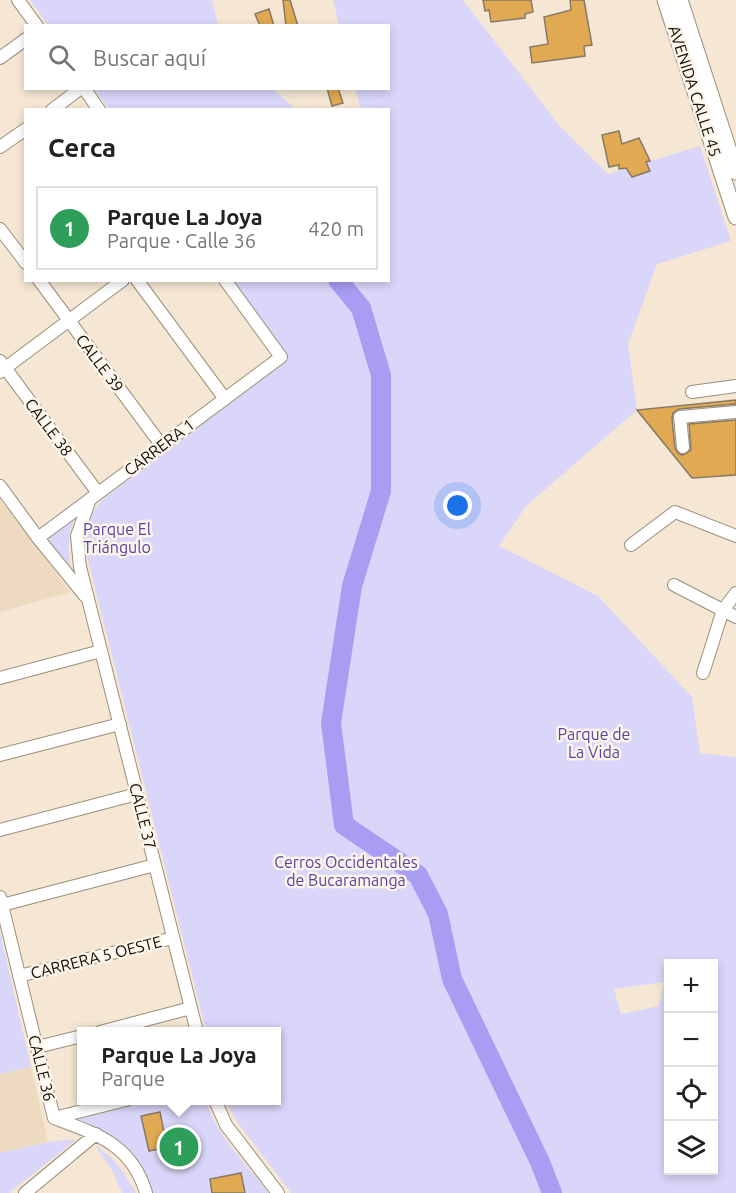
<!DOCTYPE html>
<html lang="es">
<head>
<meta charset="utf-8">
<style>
  body { margin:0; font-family:Ubuntu,sans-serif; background:#f2f2f2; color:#222 }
  .controls { position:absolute; right:18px; bottom:18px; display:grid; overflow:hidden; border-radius:0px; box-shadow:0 3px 9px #0003 }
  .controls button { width:54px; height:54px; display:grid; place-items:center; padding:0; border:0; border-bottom:2px solid #e0e0e0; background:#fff; color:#222; font:30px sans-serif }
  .you { position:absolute; left:458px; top:506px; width:21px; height:21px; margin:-15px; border:4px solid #fff; border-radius:50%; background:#1a73e8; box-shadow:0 0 0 9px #1a73e833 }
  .badge { display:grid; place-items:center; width:39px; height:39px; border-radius:50%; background:#d93025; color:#fff; font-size:20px; font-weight:700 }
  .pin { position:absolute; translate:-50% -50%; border:3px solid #fff; box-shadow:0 2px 6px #0006 }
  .popup { position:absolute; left:77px; top:1027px; width:204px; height:78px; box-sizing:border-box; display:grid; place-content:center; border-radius:0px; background:#fff; filter:drop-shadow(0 2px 4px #0005); font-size:20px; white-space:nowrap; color:#767676 }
  .popup b { font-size:22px; color:#222 }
  .popup::after { content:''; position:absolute; left:50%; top:100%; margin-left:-12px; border:12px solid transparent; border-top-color:#fff }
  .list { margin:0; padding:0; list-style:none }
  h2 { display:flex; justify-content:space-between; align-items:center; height:78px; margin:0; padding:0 24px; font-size:26px }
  h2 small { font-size:20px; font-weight:400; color:#767676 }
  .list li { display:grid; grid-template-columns:39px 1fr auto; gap:18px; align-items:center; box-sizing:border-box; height:84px; margin:0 12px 12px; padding:0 12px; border:2px solid #e0e0e0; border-radius:0px }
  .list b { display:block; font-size:22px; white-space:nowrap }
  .list p { margin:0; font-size:20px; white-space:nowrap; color:#767676 }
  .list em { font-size:20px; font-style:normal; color:#767676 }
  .icon { flex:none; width:33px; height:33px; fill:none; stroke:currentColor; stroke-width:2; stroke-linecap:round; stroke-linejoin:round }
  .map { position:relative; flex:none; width:736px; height:1193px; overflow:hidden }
  .search { position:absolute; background:#fff; box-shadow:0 3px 9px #0003; left:24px; top:24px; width:366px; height:66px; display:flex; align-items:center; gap:15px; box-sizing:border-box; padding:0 21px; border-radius:0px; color:#767676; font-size:22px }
  .panel { position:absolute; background:#fff; box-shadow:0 3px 9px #0003; left:24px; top:108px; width:366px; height:174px; border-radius:0px }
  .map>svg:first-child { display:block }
  .built { fill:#eddac0 }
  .green { fill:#d9d6f9; fill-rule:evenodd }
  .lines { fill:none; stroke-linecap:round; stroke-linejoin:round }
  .river { stroke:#a89df3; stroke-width:20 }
  .building { fill:#e0a952; stroke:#867968; stroke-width:1.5 }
  .minor-casing { stroke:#9c8f7c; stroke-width:14 }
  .major-casing { stroke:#9c8f7c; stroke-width:17 }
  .minor { stroke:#fff; stroke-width:12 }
  .major { stroke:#fff; stroke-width:15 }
  .labels { text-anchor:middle; stroke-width:5; stroke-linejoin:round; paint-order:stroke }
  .street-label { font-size:16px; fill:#110d07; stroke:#fdf5e9 }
  .park-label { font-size:16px; fill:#5742a5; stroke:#fdf5e9 }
</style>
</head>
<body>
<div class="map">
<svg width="736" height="1193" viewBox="0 0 736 1193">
  <rect width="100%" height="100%" fill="#f5e7d3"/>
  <path class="built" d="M0 498 70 592 0 612Z
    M31 1067 48 1142 0 1153V1074Z"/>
  <path class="green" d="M30 0H212L218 25H48Z
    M333 0H463L558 124 608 174 700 146 731 241 657 264 628 344 637 410 526 506 499 546 598 596 692 697 700 753 736 757V1193H291L235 1119 226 1101 276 1100V1032L206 1031 86 552C83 527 88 518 103 499L289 359 233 281 388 280V110L361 109 355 89 388 88V26L339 25ZM668 964H714V1170H668ZM664 982 659 1006 621 1014 614 989Z
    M94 89H273L295 109H109Z
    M75 517C67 538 68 549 71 570L45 541Z
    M0 932 31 1067 0 1074Z
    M151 1101H206C217 1136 247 1165 269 1193H150C135 1147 118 1136 74 1120Z
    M77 1139 9 1193H0V1153L48 1142Z
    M95 1145C115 1157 125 1174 136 1193H122L113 1172Z"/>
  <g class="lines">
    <path class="river" d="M338 280 361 308 381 375V491L352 586 331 723 344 825 418 875 438 914 452 979 540 1162 552 1193"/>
  </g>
  <path class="building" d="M283 0H290L298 26H286Z
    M483 0H531L533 12 525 14V18L491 22 489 10 485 11Z
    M570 0H584L592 45 584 46 585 56 532 63 530 47 548 44 544 17 571 10Z
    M269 9 274 26H260L255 14Z
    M327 88H338L343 103 332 106Z
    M619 131 622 144 639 138 650 161 646 162 650 171 632 177 626 168 619 169V165L609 167 602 135Z
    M736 400V404L679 409 673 413 672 418 675 448 679 454 683 455 691 450 689 424 736 420V475L692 478 637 410Z
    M160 1112 167 1147 149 1151 141 1116Z
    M241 1173 245 1193H212L210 1179Z"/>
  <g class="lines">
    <g class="minor-casing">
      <path id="minor" d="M18 0 37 26
        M0 58 26 39
        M84 88 99 110
        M52 110 81 88
        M0 147 26 129
        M0 229 26 263
        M39 280 162 446
        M137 280 225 399
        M0 361 98 493
        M0 372 123 280
        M692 392 736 386
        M683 447 680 417 736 412
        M0 486 38 538 86 597
        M90 499 77 536 80 567 197 1032
        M38 538 281 357 225 280
        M631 545 675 512 736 536
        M674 585 736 617
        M703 673 723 610 736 593
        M0 678 101 651
        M0 755 120 724
        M0 830 137 794
        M0 897 54 1118
        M2 905 155 865
        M19 976 173 938
        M100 1032 191 1008
        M37 1047 82 1036
        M215 1100 226 1125 278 1193
        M54 1118C96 1134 132 1144 146 1193
        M54 1118 126 1100
        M25 1193 96 1134"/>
    </g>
    <g class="major-casing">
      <path id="major" d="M665 0 736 217
        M680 0 736 172"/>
    </g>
    <use href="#minor" class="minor"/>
    <use href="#major" class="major"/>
  </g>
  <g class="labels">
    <g class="street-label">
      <text transform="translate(695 91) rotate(72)" y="6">AVENIDA CALLE 45</text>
      <text transform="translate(100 363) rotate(53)" y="6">CALLE 39</text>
      <text transform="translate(49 427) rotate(53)" y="6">CALLE 38</text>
      <text transform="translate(159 447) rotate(-37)" y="6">CARRERA 1</text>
      <text transform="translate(143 816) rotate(76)" y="6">CALLE 37</text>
      <text transform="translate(96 957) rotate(-14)" y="6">CARRERA 5 OESTE</text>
      <text transform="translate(42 1068) rotate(76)" y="6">CALLE 36</text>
    </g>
    <g class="park-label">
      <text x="117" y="535">Parque El<tspan x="117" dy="18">Triángulo</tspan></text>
      <text x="594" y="740">Parque de<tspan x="594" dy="18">La Vida</tspan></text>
      <text x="346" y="868">Cerros Occidentales<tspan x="346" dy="18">de Bucaramanga</tspan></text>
    </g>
  </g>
</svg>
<div class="controls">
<button>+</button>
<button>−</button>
<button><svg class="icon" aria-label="locate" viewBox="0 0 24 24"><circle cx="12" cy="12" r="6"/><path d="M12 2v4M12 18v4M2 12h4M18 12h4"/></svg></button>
<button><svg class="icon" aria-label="layers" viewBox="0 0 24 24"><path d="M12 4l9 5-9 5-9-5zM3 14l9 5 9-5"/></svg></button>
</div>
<div class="you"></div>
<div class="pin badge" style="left:179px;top:1147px;background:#2e9e5b">1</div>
<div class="popup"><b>Parque La Joya</b>Parque</div>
<div class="search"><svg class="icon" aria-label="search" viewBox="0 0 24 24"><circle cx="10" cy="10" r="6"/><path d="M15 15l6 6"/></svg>Buscar aquí</div>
<section class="panel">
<h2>Cerca<small></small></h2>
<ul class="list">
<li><span class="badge" style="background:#2e9e5b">1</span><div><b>Parque La Joya</b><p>Parque · Calle 36</p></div><em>420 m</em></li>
</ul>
</section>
</div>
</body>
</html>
